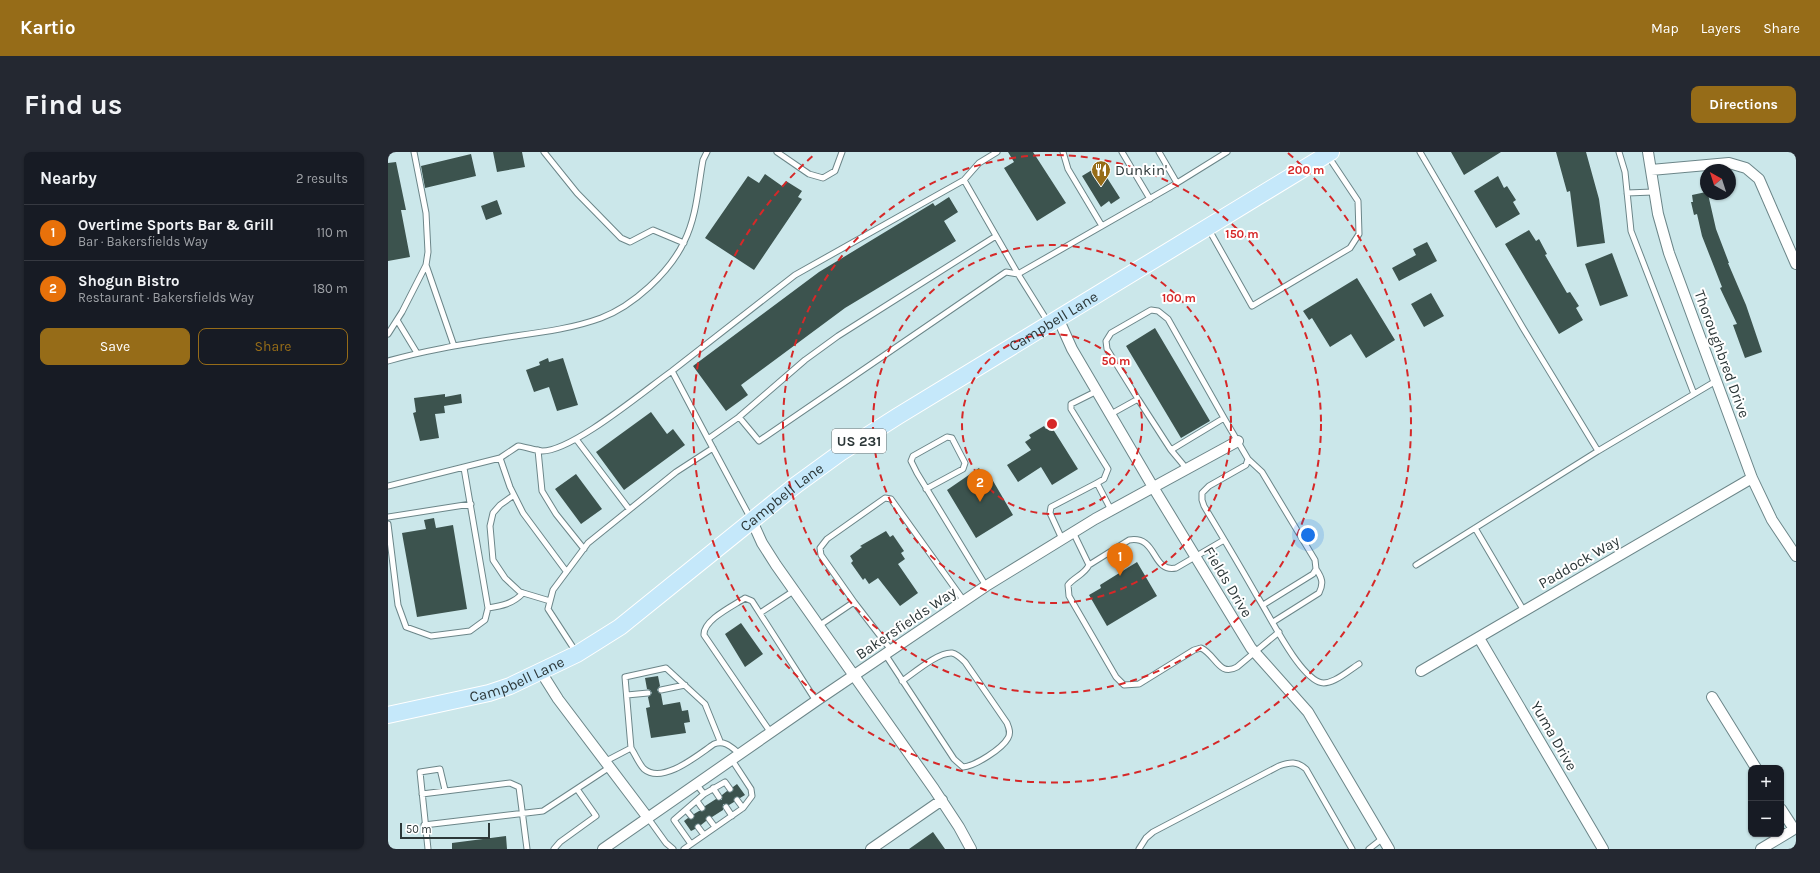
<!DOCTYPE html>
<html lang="en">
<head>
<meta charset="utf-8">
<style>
  body { margin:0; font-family:Karla,sans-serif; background:#242831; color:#f1f3f6 }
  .controls { position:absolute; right:12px; bottom:12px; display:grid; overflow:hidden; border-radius:8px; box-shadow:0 1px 3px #0004 }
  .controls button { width:36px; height:36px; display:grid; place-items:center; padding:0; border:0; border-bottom:1px solid #363941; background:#171b24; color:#f1f3f6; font:20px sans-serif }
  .compass { position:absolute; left:1312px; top:12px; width:36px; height:36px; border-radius:50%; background:#171b24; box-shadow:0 1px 3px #0004; rotate:321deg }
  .scale { position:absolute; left:12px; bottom:10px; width:90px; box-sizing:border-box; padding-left:4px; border:2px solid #2c3738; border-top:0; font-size:11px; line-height:14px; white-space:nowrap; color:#2c3738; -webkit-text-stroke:3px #fff; paint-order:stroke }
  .you { position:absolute; left:920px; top:383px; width:14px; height:14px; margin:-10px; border:3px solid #fff; border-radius:50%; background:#1a73e8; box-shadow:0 0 0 6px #1a73e833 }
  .badge { display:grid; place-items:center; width:26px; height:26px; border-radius:50%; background:#966c18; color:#fff; font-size:13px; font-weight:700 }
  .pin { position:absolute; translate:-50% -33px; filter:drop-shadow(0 1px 2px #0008) }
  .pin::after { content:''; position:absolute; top:21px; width:14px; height:12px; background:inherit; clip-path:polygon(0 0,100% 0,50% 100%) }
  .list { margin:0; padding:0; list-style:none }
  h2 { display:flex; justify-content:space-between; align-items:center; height:52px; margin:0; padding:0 16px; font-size:17px }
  h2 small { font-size:13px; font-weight:400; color:#9ea1a6 }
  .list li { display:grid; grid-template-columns:26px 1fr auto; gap:12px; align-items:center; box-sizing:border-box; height:56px; padding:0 16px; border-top:1px solid #363941 }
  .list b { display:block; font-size:15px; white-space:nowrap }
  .list p { margin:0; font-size:13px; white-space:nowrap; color:#9ea1a6 }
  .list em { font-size:13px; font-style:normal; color:#9ea1a6 }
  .actions { display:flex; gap:8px; padding:12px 16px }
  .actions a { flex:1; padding:9px 0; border:1px solid #966c18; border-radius:8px; text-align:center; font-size:14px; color:#966c18 }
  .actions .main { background:#966c18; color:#fff }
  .map { position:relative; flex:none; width:1408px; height:697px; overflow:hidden; border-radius:8px }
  header { display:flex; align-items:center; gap:24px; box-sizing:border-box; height:56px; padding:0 20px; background:#966c18; color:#fff }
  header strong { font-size:19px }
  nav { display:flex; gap:22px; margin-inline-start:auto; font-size:14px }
  .intro { display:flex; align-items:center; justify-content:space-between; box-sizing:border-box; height:96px; padding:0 24px }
  h1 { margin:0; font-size:28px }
  .button { padding:10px 18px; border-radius:8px; background:#966c18; color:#fff; font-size:14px; font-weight:700 }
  main { display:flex; gap:24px; padding:0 24px }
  aside { flex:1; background:#171b24; border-radius:8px; box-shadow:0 1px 3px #0004 }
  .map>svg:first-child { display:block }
  .building { fill:#3c534e }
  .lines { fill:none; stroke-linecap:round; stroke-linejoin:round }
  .service-casing { stroke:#6c8689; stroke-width:7 }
  .minor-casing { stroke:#6c8689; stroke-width:12 }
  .primary-casing { stroke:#fff; stroke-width:18 }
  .service { stroke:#fff; stroke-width:5 }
  .minor { stroke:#fff; stroke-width:10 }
  .primary { stroke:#c5e8fa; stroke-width:16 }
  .ring { fill:none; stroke:#d62828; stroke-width:2; stroke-dasharray:7 5 }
  .labels { text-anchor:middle; stroke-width:4; stroke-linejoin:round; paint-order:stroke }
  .shield { fill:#fff; stroke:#6b7374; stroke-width:1 }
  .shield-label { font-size:14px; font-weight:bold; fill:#2c3738 }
  .poi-label { font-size:15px; fill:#2c3738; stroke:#fff; text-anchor:start }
  .street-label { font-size:15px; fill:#2c3738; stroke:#fff }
  .centre { fill:#d62828; stroke:#fff; stroke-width:2 }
  .ring-label { font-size:12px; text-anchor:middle; font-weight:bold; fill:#d62828; stroke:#fff; stroke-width:4; stroke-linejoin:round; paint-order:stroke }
</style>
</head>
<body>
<header>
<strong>Kartio</strong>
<nav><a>Map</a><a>Layers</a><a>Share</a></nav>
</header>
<div class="intro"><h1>Find us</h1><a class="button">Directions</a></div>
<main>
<aside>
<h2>Nearby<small>2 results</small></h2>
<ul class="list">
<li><span class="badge" style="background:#e8710a">1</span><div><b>Overtime Sports Bar &amp; Grill</b><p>Bar · Bakersfields Way</p></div><em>110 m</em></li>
<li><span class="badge" style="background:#e8710a">2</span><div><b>Shogun Bistro</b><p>Restaurant · Bakersfields Way</p></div><em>180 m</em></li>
</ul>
<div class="actions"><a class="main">Save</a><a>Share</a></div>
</aside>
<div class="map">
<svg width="1408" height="697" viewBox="0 0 1408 697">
  <rect width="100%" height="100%" fill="#cbe7ea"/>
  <path class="building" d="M105 0H134L137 15 109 20Z
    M620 0H645L678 51 649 69 616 16 626 10Z
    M1063 0H1113L1076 23Z
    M1168 0H1198L1211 47 1217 91 1189 95 1182 39 1179 40Z
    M83 2 88 24 37 36 33 14Z
    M8 10 18 58H13L22 105 0 109V11Z
    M709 15 713 23 716 21 732 46 723 52 721 49 713 55 694 24Z
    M377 22 394 34 398 29 414 39 410 45 414 47 366 118 317 86 360 24 371 31Z
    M1110 24 1116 36 1119 34 1128 48 1125 50 1132 62 1108 76 1086 39Z
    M1318 40V42H1320L1328 77 1341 111H1340L1358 153 1374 200 1357 206 1345 173 1349 172 1332 136 1334 135 1314 84 1309 62 1306 63 1303 50H1305L1304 43Z
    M561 45 570 60 556 69 568 89 457 156 353 233 360 243 338 259 305 214 431 120 545 51 547 54Z
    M109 48 114 62 98 68 93 54Z
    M1141 78 1148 89 1151 87 1159 102 1157 103 1179 141 1182 140 1191 154 1188 156 1195 168 1171 182 1117 92Z
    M1039 90 1049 109 1011 129 1004 116 1028 103 1025 97Z
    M1224 101 1240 144 1212 154 1197 112Z
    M969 126 1007 188 978 206 963 182 942 195 924 166 921 168 915 159Z
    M1043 141 1056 164 1036 175 1023 152Z
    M767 176 822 269 793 286 738 194Z
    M160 206 161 210 175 206 190 253 169 259 161 235 146 240 138 218 152 213 151 210Z
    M57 242V245L73 242 74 251 56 254 57 261 47 262 51 286 32 289 25 261 28 260 26 246Z
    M263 260 279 282 285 277 297 293 236 338 208 300Z
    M656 274 658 277 663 274 690 317 664 333 653 315 630 330 619 313 643 298 637 290 643 286 641 283Z
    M591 316 596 325 601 322 625 363 588 386 559 338Z
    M188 322 214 357 193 372 167 337Z
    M46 366 48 376 65 373 79 457 29 465 14 381 38 377 36 368Z
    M498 379 502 385 505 383 516 399 513 401 517 407 510 412 530 441 512 454 490 426 481 432 477 426 475 428 463 411 465 409 462 404 474 395 472 394Z
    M749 410 769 444 719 474 701 443 713 436 712 433Z
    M353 471 375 502 357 515 337 482Z
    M270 524 272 534 269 538 273 542 275 553 292 550 294 559 300 558 302 570 296 571 298 581 263 586 258 556 262 555 260 545 264 541 262 538 259 537 257 526Z
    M349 632 357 643 352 646 347 645 346 650 341 653 335 652V658L324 665 319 664 318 669 313 673 308 672 307 677 303 679 296 669 300 666 305 667 306 662 311 659H316L317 654 328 647 334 648V643L339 639 344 640 345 635Z
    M545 680 557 697H521Z
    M118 684 119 697H64V691Z"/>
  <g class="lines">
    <g class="service-casing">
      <path id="service" d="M156 0 189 41 233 86 242 90 265 78 296 91
        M389 0 421 22 435 26 447 19 454 0
        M675 0 680 17 714 74
        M734 0 762 47
        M771 0 789 31 839 0
        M1032 0 1135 176 1210 299
        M1231 0 1237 20 1243 79 1306 242
        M576 28 591 11 609 0
        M1239 41 1265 40
        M820 76 864 154 962 96 971 82 970 49 940 4
        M38 113 66 194
        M9 168 29 201
        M660 170 630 122 789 31
        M0 182 14 160 38 113 40 100 38 61 26 0
        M0 209C42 197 84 191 127 184 156 180 186 176 213 166 245 154 281 121 296 90 309 64 310 35 315 8L319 0
        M709 239 683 252V257L720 317 716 327 709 331 723 358
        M750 247 719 197 718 189 723 181 763 158 770 159 780 167 836 266
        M723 262 750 247 783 298 836 266 860 307 858 313 821 334 814 341V348L816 354C834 384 852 414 869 444 882 464 909 521 931 530 943 535 961 518 971 512
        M351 265 417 208 450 184 608 84
        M188 287 241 357
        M320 287 284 219 407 123 576 28 630 122
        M150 298 154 339 168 362 196 397
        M783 298 798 316
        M112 306 130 294C138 295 146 298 154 299 185 299 257 238 284 219
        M860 307 874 320 927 408 928 417 925 422 875 453
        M0 334 112 306 122 335 135 361 178 419
        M538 337 575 317 577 311 564 286 559 285 525 304 523 309 529 321 598 434
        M126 343 112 353 105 361 102 374 105 408 117 426 132 440 162 449
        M0 365 83 352
        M363 367 320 287 351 265 371 289 618 120 630 122
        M0 372 10 453 18 475 43 484 82 479 97 468 100 456 76 316
        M1087 376 1136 459
        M685 380 701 413C696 423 686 425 680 433L681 444 728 525 736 533 751 532 806 498 813 496C828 503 831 525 849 515L891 480
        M674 387 662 361 663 355 709 331
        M701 413 741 388C770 383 763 421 788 416L836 388
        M1028 413 1210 299 1328 229
        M466 450 503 498
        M100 456C113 454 125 452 135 441
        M372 461 407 438
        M885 470 931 441C936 431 934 426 928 417
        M432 473 466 450 433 403 432 396 439 387 497 346 503 347 576 449
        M188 500 160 457 165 438 200 391 288 320 325 296
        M497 502 566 607 575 615C587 614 614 597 620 586 623 581 621 576 619 571L577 510C573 506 569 502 564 501 550 500 526 521 514 529
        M273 538 297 533
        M239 543 260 541
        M383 581 316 483C315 468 345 454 357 446L364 449 428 549
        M243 596 237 525 278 516 317 552 332 589
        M218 609 243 596C247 602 251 612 256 617 275 633 311 602 326 592 337 588 343 595 352 602
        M325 636 331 645
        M34 642 122 631 131 635 139 697
        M316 642 337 630 342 637
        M349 648 355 656
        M309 649 314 656
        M338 655 344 664
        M298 658 303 664
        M260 666 278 691 285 697
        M321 667 327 675
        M36 673 155 659 222 615
        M310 675 316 683
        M303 692 286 668 316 642 309 633
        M40 697 32 620 52 617 57 638
        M166 697 172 690 208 664 189 637
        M296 697 355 656 364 644 363 637 344 608
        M751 697 758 686 765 680 891 614C902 610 909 609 918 617L964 697
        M981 697 995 686"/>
    </g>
    <g class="minor-casing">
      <path id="minor" d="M1260 0 1270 62 1281 101 1364 326 1384 368 1408 404
        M1263 18 1341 11 1358 16 1371 27 1408 112
        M670 166 684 197 765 335 863 496 920 560 1001 697
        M364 369 374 391 388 413 546 637 571 675 583 697
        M1091 486 1215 697
        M1033 519 1364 326
        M153 520 170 547 260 666
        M1324 545 1368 616
        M1393 657 1406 677
        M215 697 428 549 598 434 707 367 850 289
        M483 697 554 648
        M1373 697 1408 676"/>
    </g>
    <g class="primary-casing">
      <g id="primary">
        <path id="s1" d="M0 563 101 541 122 534 189 502 232 475 408 333 452 301 510 264 943 0"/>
      </g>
    </g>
    <use href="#service" class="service"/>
    <use href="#minor" class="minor"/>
    <use href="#primary" class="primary"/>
  </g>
  <g class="ring">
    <circle cx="664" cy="272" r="90"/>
    <circle cx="664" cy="272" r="179"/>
    <circle cx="664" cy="272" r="269"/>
    <path d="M900 1A359 359 0 1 1 428 1"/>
  </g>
  <defs>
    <g id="restaurant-pin" transform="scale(1)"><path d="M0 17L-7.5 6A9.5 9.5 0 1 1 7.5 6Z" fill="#966c18" stroke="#fff"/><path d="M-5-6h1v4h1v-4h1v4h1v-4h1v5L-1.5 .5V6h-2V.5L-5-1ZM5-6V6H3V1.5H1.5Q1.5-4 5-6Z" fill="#fff"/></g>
  </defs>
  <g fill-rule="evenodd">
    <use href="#restaurant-pin" x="713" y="18"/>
  </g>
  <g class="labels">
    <rect class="shield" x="444" y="277" width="54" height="24" rx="3"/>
    <g class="shield-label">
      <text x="471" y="294">US 231</text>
    </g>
    <g class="poi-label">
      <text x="727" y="23">Dunkin'</text>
    </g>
    <g class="street-label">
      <text dy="5" stroke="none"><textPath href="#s1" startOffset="782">Campbell Lane</textPath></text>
      <text transform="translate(1334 202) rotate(70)" y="5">Thoroughbred Drive</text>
      <text dy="5" stroke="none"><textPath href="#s1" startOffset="458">Campbell Lane</textPath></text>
      <text transform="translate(1191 410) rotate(-30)" y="5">Paddock Way</text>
      <text transform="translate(840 430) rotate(59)" y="5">Fields Drive</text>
      <text transform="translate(518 471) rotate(-34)" y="5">Bakersfields Way</text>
      <text dy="5" stroke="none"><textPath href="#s1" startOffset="134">Campbell Lane</textPath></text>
      <text transform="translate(1166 584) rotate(60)" y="5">Yuma Drive</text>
    </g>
  </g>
  <circle cx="664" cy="272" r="6" class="centre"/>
  <g class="ring-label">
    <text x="918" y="22">200 m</text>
    <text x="854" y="86">150 m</text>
    <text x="791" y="150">100 m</text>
    <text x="728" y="213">50 m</text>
  </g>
</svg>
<div class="controls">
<button>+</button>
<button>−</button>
</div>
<svg class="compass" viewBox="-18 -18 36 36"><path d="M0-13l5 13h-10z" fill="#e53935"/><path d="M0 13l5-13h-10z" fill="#9ea1a6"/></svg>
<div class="scale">50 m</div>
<div class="you"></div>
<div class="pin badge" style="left:732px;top:424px;background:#e8710a">1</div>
<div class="pin badge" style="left:592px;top:350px;background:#e8710a">2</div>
</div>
</main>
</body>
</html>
